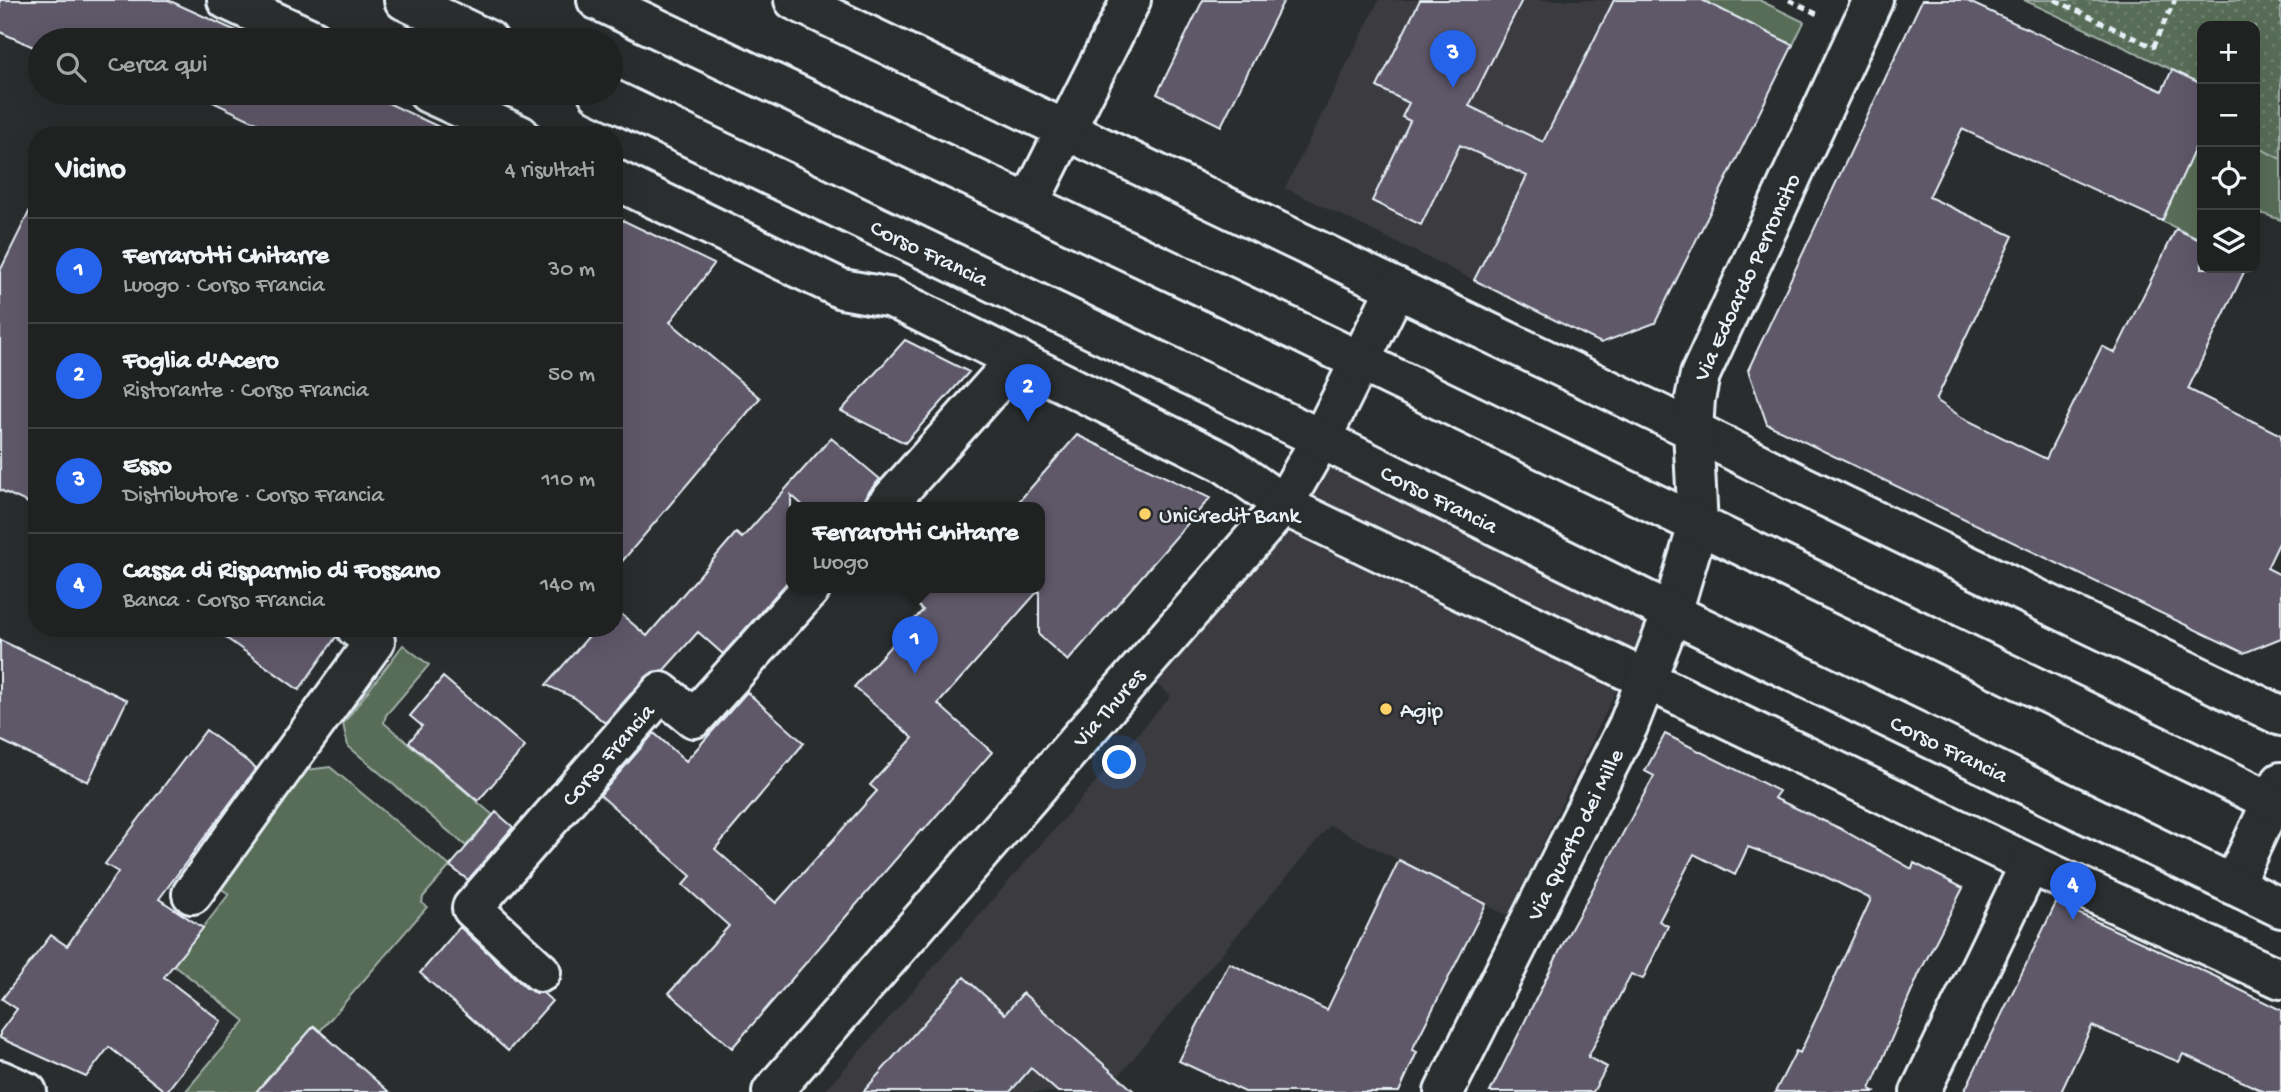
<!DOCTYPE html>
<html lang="it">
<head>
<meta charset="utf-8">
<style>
  body { margin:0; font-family:"Gochi Hand",sans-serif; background:#282a2a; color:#f1f3f6 }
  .controls { position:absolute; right:21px; top:21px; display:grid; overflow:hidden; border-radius:14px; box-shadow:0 7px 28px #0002 }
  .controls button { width:63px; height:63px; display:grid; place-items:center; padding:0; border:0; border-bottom:2px solid #3d3f40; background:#202222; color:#f1f3f6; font:35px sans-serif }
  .you { position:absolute; left:1120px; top:763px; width:24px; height:24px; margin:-18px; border:5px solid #fff; border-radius:50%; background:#1a73e8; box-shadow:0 0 0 10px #1a73e833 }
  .badge { display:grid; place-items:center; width:46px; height:46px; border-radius:50%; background:#2563eb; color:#fff; font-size:23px; font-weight:700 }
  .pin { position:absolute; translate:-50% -58px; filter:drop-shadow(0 2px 4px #0008) }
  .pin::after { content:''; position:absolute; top:37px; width:24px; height:21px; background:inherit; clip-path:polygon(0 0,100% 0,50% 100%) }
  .popup { position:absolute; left:786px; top:502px; width:259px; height:91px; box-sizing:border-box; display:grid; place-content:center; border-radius:14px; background:#202222; filter:drop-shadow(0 2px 5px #0005); font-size:23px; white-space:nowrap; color:#a2a4a5 }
  .popup b { font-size:26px; color:#f1f3f6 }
  .popup::after { content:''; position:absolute; left:50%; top:100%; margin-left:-14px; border:14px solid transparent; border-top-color:#202222 }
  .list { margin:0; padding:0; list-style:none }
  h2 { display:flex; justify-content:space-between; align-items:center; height:91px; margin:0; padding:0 28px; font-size:30px }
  h2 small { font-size:23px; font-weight:400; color:#a2a4a5 }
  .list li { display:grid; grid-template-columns:46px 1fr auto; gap:21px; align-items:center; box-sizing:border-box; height:105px; padding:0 28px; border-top:2px solid #3d3f40 }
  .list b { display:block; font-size:26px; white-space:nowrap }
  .list p { margin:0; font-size:23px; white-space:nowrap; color:#a2a4a5 }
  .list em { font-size:23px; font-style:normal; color:#a2a4a5 }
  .icon { flex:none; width:38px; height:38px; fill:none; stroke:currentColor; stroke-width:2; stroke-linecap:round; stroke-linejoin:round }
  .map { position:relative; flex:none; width:2281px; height:1092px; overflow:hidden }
  .search { position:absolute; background:#202222; box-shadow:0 7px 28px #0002; left:28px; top:28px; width:595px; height:77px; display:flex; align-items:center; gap:18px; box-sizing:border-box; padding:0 24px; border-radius:38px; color:#a2a4a5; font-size:26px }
  .panel { position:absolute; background:#202222; box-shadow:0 7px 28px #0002; left:28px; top:126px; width:595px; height:511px; border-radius:28px }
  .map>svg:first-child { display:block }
  .built { fill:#3a3a40 }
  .green { fill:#586d59; stroke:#a0afa8; stroke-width:2 }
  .park { fill:url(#park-dots); stroke:#a0afa8; stroke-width:2 }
  .building { fill:#5e5869; stroke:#e8f1f8; stroke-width:2 }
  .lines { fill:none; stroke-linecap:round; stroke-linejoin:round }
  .street-casing { stroke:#e8f1f8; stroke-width:44 }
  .secondary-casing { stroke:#e8f1f8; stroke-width:44 }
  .primary-casing { stroke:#e8f1f8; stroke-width:44 }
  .path { stroke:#e8f1f8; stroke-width:4.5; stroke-dasharray:7 5; stroke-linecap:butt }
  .street { stroke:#2a2d2e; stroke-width:38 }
  .secondary { stroke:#2a2d2e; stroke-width:38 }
  .primary { stroke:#2a2d2e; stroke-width:38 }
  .poi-dot { fill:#ffd166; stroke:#2a2d2e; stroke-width:2.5 }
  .labels { text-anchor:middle; stroke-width:5; stroke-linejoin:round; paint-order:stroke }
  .street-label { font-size:23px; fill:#e8f1f8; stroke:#2a2d2e }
  .poi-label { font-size:23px; fill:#e8f1f8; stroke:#2a2d2e; text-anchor:start }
</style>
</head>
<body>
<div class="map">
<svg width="2281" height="1092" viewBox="0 0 2281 1092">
  <defs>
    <pattern id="park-dots" width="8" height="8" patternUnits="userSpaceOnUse" patternTransform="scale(1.75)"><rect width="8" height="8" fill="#586d59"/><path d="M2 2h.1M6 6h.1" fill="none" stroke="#708272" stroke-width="1.8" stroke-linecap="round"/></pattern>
  </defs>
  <rect width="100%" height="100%" fill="#2a2d2e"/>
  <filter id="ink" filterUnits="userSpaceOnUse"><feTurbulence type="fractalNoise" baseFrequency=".0143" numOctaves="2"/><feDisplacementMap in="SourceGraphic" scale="14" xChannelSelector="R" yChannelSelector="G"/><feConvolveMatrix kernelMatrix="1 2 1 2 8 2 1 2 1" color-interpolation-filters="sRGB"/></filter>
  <g filter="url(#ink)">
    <path class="built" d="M1379 0H1614L1474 280 1285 188Z
      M1324 450 1654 612 1508 916 1330 825 1105 1092H824L1171 696 1145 675Z"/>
    <path class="green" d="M1702 0H1759L1804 22 1793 45Z
      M2202 133V241L2162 221Z
      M2255 146 2281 159V220L2255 211Z
      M403 645 429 665 386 715 384 723 493 815 466 846 348 746 343 724Z
      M330 767 450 866 423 897 422 903 427 907 320 1031 314 1026 256 1092H185L245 1021 174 965 229 894 220 888 307 770Z"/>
    <path class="park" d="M2024 0H2281V159L2255 146V26H2202V84Z"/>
    <path class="building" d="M0 0H168L256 40H40V50L0 32Z
      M1203 0H1284L1221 126 1157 94Z
      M1420 0H1522L1469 106 1543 142 1614 0H1702L1793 45 1655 323 1601 343 1474 280 1527 176 1460 145 1421 225 1372 201 1410 121 1402 117 1409 103 1377 87Z
      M1922 0H1965L2162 91 2172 70 2202 84V133L2162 221 1962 129 1929 197 2013 236 1936 400 1963 418 2046 459 2102 346 2115 353 2176 229 2202 241V268H2246L2188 389 2281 435V539L2267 568 2281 575V638L2244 653 1767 424 1748 370Z
      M194 93H367L456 135H282Z
      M37 196V507L0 490V271Z
      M614 216 714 264 670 322 760 398 614 571Z
      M905 340 969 372 905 443 841 411Z
      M1077 435 1210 498 1068 661 1039 635V590L938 704 992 752 923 831 921 830 732 1048 669 993 729 926 683 885 691 876 600 795 654 733 686 761 747 692 804 743 715 849 776 903 877 791 870 785 913 738 854 687 923 610 898 588H1039V508H1013Z
      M831 438 880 479 867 494 863 508H806L791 495V578L723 654 698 632 664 670 653 672 645 678 605 723 575 698 546 685 596 628H614V608L647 636 736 533 742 538Z
      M212 628H334L336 637 299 690Z
      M0 640 127 700 88 782 0 740Z
      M443 677 525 747 478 801 409 742 422 726 410 716Z
      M206 730 256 768 159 899 203 928 164 977 221 1021 166 1092 109 1047 86 1077 0 1038V1032L17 1009 2 999 51 935 67 946 118 872 105 864Z
      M1665 734 1779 791 1774 798 1839 828 1912 869 1914 863 1963 888 1919 974 1870 1089 1876 1092H1775L1796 1051 1800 1053 1871 899 1816 872 1748 847 1735 875 1694 854 1659 921 1668 926 1643 979 1631 974 1588 1057 1607 1067 1593 1092H1490L1565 940 1654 776 1645 771Z
      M496 812 513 827 468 880 450 866Z
      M1399 860 1486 904 1412 1050 1417 1052 1399 1092H1245L1179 1061 1229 963 1327 1010Z
      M2056 903 2223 980 2222 981 2281 1010V1092H2265L2183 1054 2179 1062 2092 1026 2061 1092H1964Z
      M460 927 526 988 536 993H543L552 1001 508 1051 420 973Z
      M964 977 1005 1014 1023 993 1135 1092H1058L1031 1068 1010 1092H863Z
      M314 1026 389 1092H256Z"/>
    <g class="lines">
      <g class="street-casing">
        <g id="street">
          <path d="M227 0 314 40"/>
          <path d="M794 0 1693 430 1801 485 2281 716"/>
          <path d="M428 93 520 135"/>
          <path d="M614 179 842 289 892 298 1223 462 1287 507 2030 864 2281 979"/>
          <path d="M1029 203 1131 0"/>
          <path d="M1360 361 1396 288"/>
          <path d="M884 508 1017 359"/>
          <path d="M2233 885 2281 782"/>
          <path d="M192 894 375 641 356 628"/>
          <path id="s1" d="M541 972 472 908 661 692 694 718 811 588"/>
          <path d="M0 1080 27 1092"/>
          <path id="s2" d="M1444 1092 1628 726 1672 613 1698 525 1693 430 1695 399 1700 375 1873 0"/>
          <path d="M1920 1092 2030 864"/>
        </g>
      </g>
      <g class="secondary-casing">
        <g id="secondary">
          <path id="s3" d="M772 1092 1283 505 1321 439 1360 361"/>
        </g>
      </g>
      <g class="primary-casing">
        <g id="primary">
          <path d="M404 0 488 40"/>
          <path d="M597 0 1291 328 2281 806"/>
          <path id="s4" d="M598 93 1321 439 1672 613 2281 908"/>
        </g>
      </g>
      <path class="path" d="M1789 0 1821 16
        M2055 0 2153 47 2175 0
        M2277 0 2281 2"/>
      <use href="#street" class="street"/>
      <use href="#secondary" class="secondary"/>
      <use href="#primary" class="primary"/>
    </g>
  </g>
  <g class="poi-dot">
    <circle cx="1145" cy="514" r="7"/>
    <circle cx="1386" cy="709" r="7"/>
  </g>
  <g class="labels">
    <g class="street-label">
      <text dy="8" stroke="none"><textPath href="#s4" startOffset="368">Corso Francia</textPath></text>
      <text dy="8" stroke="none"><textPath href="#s2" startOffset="882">Via Edoardo Perroncito</textPath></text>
      <text dy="8" stroke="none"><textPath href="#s4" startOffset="934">Corso Francia</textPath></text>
      <text dy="8" stroke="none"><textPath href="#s3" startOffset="511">Via Thures</textPath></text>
      <text dy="8" stroke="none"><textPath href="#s4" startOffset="1502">Corso Francia</textPath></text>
      <text dy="8" stroke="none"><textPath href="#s1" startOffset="299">Corso Francia</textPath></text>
      <text dy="8" stroke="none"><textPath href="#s2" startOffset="289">Via Quarto dei Mille</textPath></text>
    </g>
    <g class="poi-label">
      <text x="1159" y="522">UniCredit Bank</text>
      <text x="1400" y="717">Agip</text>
    </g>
  </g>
</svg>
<div class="controls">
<button>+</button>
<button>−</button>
<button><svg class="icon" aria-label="locate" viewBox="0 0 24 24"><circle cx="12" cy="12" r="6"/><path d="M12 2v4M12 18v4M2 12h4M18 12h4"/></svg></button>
<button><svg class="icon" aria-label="layers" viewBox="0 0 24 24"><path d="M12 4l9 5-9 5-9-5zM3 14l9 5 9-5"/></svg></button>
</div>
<div class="you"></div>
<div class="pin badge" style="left:915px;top:674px">1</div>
<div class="popup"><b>Ferrarotti Chitarre</b>Luogo</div>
<div class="pin badge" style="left:1028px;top:422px">2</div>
<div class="pin badge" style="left:1453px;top:88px">3</div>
<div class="pin badge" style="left:2073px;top:920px">4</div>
<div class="search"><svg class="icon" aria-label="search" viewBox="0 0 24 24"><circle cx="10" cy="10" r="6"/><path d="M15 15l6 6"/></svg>Cerca qui</div>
<section class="panel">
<h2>Vicino<small>4 risultati</small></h2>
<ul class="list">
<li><span class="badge">1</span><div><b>Ferrarotti Chitarre</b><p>Luogo · Corso Francia</p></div><em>30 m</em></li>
<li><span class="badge">2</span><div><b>Foglia d'Acero</b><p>Ristorante · Corso Francia</p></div><em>50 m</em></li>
<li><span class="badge">3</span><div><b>Esso</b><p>Distributore · Corso Francia</p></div><em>110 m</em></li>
<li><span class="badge">4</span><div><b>Cassa di Risparmio di Fossano</b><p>Banca · Corso Francia</p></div><em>140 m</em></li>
</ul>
</section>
</div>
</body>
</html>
